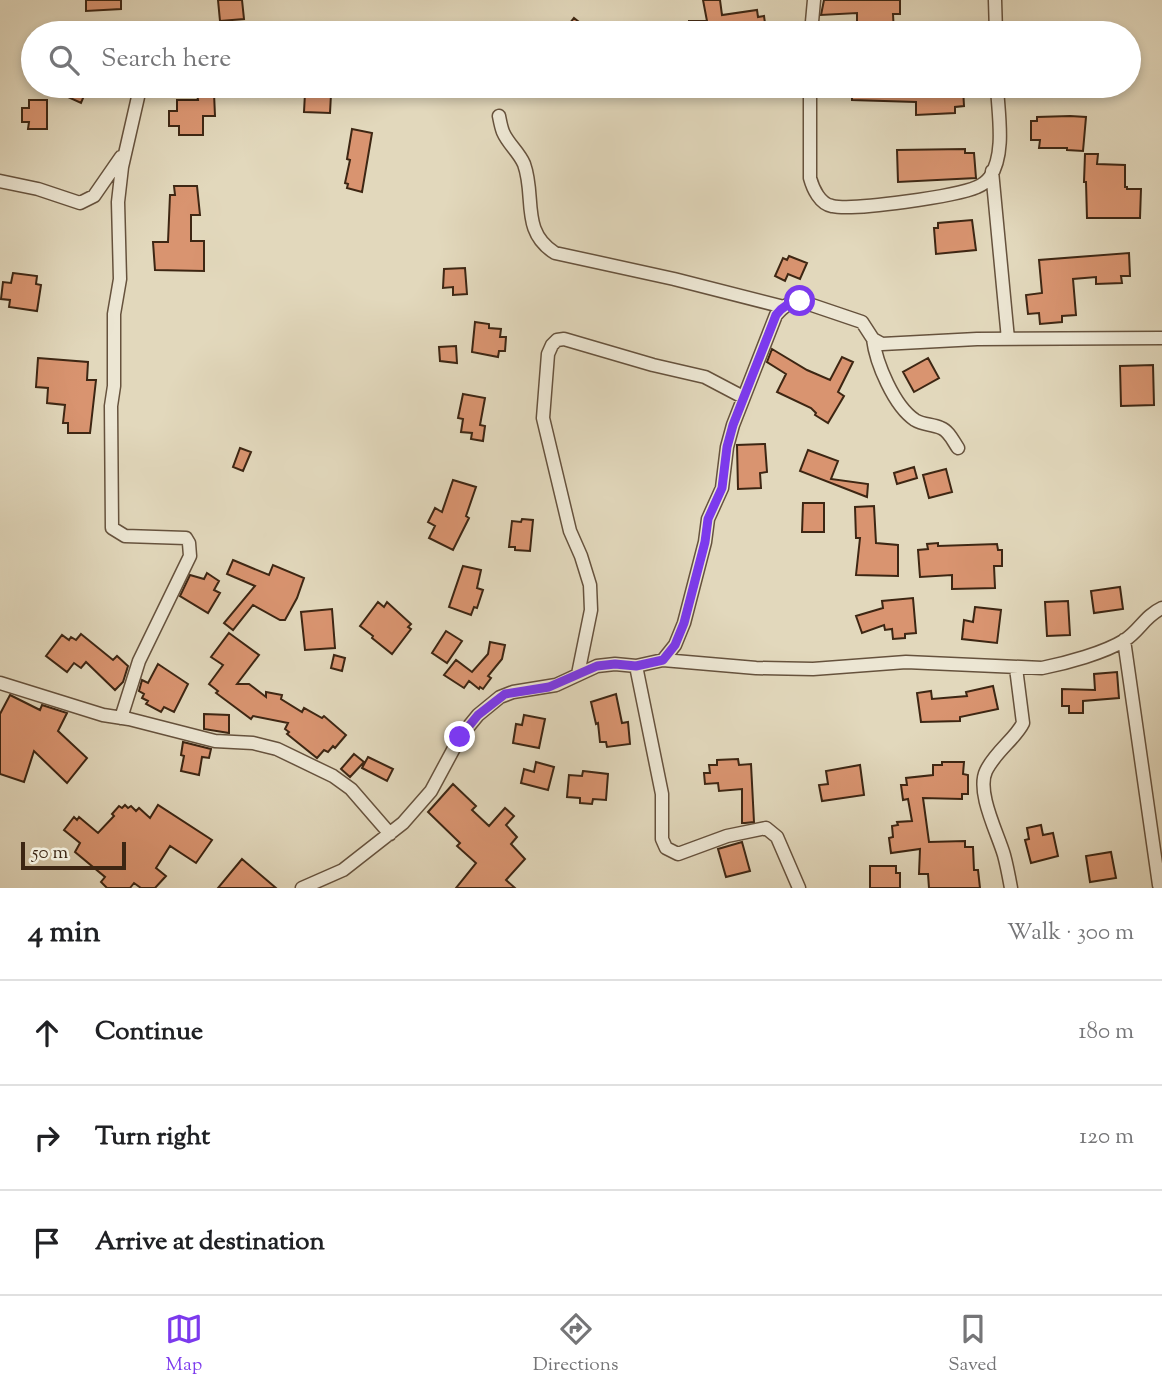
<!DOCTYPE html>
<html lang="en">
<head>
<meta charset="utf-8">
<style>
  body { margin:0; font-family:"Sorts Mill Goudy",serif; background:#f2f2f2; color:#202124 }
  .scale { position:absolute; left:21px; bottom:18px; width:105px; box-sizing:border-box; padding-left:7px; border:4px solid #3d2613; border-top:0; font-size:19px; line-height:24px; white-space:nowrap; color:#3d2613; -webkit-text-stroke:5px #ece6d3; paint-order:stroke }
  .stop { position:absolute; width:21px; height:21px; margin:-16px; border:5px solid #7c3aed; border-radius:50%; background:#fff }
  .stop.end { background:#7c3aed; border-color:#fff; box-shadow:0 2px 7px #0008 }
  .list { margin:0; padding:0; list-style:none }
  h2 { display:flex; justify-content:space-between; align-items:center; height:91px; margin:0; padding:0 28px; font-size:30px }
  h2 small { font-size:23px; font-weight:400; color:#757577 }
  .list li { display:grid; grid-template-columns:46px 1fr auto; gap:21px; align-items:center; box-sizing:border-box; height:105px; padding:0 28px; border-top:2px solid #e0e0e0 }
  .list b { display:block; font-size:26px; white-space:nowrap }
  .list em { font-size:23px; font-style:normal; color:#757577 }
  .icon { flex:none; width:38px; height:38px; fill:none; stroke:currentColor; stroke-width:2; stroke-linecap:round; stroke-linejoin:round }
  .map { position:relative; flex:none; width:1162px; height:888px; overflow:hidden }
  .search { position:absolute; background:#fff; box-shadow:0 4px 10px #0003; left:21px; right:21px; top:21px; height:77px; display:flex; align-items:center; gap:18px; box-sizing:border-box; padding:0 24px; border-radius:38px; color:#757577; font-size:26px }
  .sheet { height:406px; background:#fff }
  nav { display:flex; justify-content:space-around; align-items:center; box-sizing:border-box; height:98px; border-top:2px solid #e0e0e0; background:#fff; font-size:19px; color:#757577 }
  nav a { display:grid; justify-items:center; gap:4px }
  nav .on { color:#7c3aed }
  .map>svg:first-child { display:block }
  .building { fill:#d99470; stroke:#3d2613; stroke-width:2 }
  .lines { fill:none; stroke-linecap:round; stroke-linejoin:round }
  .minor-casing { stroke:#66523d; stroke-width:15 }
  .minor { stroke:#ece6d3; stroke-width:12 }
  .route { stroke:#7c3aed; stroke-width:9 }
</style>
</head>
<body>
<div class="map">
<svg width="1162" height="888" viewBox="0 0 1162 888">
  <rect width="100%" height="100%" fill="#e2d8bc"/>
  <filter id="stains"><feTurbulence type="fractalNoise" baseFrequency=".00286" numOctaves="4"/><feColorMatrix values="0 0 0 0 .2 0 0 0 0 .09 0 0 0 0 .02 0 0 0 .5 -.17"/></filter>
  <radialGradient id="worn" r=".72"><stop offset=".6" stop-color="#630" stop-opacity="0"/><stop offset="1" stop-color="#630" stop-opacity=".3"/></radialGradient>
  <path class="building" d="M86 0H121V9L86 11Z
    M218 0H242L244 19 220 21Z
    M703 0H720L722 15 757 10 758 17 764 16 766 30 762 31V33H689V21H707Z
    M824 0H900V14H893L894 33H857V13L821 15Z
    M574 18 593 33H562Z
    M44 86H84L82 89 86 91 81 103Z
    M852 86H897V89L954 86V89L963 88 964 106 955 107V113L916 115V102L852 100Z
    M214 93 215 116H203V135H179V126H169V111H177V100H198L197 94Z
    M305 93 331 94 330 113 304 112Z
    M29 100H47V129H28L29 122H22V108H29Z
    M1070 116 1086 117 1083 151 1067 150V148H1039L1040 140H1031V121H1037V117Z
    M352 129 372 133 362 192 347 188 348 184 345 183 350 160 347 159Z
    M965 149V153H974L976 178 898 182 897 150Z
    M1085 154H1098L1097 164 1125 165V187H1127V189H1141L1140 218H1087L1086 182H1084Z
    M174 186H197L200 215H191V241H204V271L155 270 153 242H168L170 195H175Z
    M972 220 976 250 936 254 934 228H938V223Z
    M1129 253 1130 276H1121L1122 283 1096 284V277L1073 279 1076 315 1062 316V322L1040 324 1039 313 1028 314 1026 295 1042 293 1039 260Z
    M789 256 807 263 800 279 788 274 785 281 775 276 783 258 787 260Z
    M465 268 467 294 453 295V287L443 288 444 269Z
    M13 273 37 276 36 284 41 285 37 311 9 307 10 300 1 299 3 282 11 283Z
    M475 322 489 324V328L501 329 500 337H506L505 351H499L498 357 472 352Z
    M456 346 457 363 440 361 439 347Z
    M772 349 807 370 830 380 842 357 853 362 838 392 844 396 828 423 815 415 816 413 811 408 777 392 786 374 767 362Z
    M38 358 88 362 87 380H96L90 433H68V423H63L65 405 47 403 48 388 36 387Z
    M928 358 939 378 914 392 903 372Z
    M1153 365 1154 405 1121 406 1120 366Z
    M463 394 485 398 480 425 485 426 483 441 471 439 472 433 461 432 463 419 458 418Z
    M765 444 767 472 760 473 761 488 738 489 737 445Z
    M240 448 251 452 243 471 233 467Z
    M808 450 838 461 831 479 868 484 867 497 800 471Z
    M914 467 917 478 897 484 894 473Z
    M946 469 952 492 929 498 923 475Z
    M453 480 476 487 466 516 469 518 453 550 429 538 435 526 428 522 435 508 442 512Z
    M803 503H824V532H802Z
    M874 506 876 543 898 545V576L856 575 860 538H856L855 507Z
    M522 519 533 520 530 551 515 550V547H509L512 521 521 522Z
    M938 543V546L997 544 998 550H1002V566H994L995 588 952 589V575L920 577 918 550 928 549 927 544Z
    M233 560 269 575 273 565 304 578 297 598 285 620H280L253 605 233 630 224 623 255 586 227 574Z
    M463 566 481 570 477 588 483 590 477 608 474 607 471 615 449 607Z
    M207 573 219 581 214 590 220 593 208 613 180 596 190 575 204 579Z
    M1120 587 1123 609 1094 613 1091 591Z
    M913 598 916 633 905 634V638L893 639 892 629 885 630 884 625 862 633 856 616 883 608 882 601Z
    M1068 601 1070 635 1047 636 1045 602Z
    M378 602 384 607 387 602 411 624 408 627 411 629 392 654 372 638 373 636 360 626Z
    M975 607 1001 610 997 643 962 639 964 620 973 622Z
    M332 609 335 648 305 650 301 612Z
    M446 631 462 641 447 663 432 653Z
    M229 633 259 655 237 684H249L266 697V692L282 695 281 699 302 712 304 708 322 718 324 716 346 735 335 748 333 746 328 752 324 750 317 758 287 734 289 732 285 729 288 723 253 716 251 719 216 693 218 691 209 684 223 665 211 657Z
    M81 634 113 660 117 656 128 666 123 682 115 690 86 662 81 668 74 663 67 672 46 656 62 635 69 640 71 637 76 640Z
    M490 642 505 645 502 659 488 676 491 678 483 689 480 687 479 689 469 681 464 688 444 675 456 660 472 672 488 654Z
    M334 655 345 658 342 671 331 668Z
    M158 664 188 684 174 712 164 707 161 712 146 704 148 701 142 698 144 694 139 691 142 680 148 683Z
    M1117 672 1119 698 1083 701V713H1069V706H1062V689L1095 690 1094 674Z
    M993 686 998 709 960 717V721L921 722 917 693 931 691 932 699 967 696 966 692Z
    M616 694 622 723 628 722 630 744 607 747 606 742H600L598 723 596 724 591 702Z
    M10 695 40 710 42 705 67 713 58 731 87 758 67 783 34 751 24 782 0 774V714Z
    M204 714 229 715V733L204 729Z
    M524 715 545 719 539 748 513 743 516 724 522 725Z
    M183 742 211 749 209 758 202 757 199 775 181 771 184 756 181 755Z
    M354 754 364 762 350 777 341 769Z
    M368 757 393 769 387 781 362 768Z
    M738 759 739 765 751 764 754 822 745 823H742V789L719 791 718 783 705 784 704 773H710L709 765H717V760Z
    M536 762 554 767 548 790 521 783 524 769 534 772Z
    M942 762H964L963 774 968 775V794H962V799L923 798 929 842 965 841V847H973L974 870H978L980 888H929L928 874H919L920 849 891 853 889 838 893 837 892 826 898 825 897 822 912 821 908 799 903 800 901 785H907L906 778 933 775V765H942Z
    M860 765 864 795 822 801 819 785 828 784 826 771Z
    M583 771 608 774 606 800 593 799 592 804 580 803V798L567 797 569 775 582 776Z
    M453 784 476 806 472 810 489 826 505 808 514 816 506 825 517 837 511 844 525 859 506 880 515 888H456L476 863 457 846 460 843 428 812Z
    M125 805 128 808 131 806 136 811 139 808 150 818 158 805 212 840 196 863 170 846 156 868 166 876 155 888H141L134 883 130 888H107L101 882 105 877 75 852 80 843 64 830 74 817 77 820 79 817 98 833 114 816 112 814 119 806 122 808Z
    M1041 825 1043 835 1053 833 1058 856 1031 863 1025 840 1029 839 1027 828Z
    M742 842 750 871 726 877 718 849Z
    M1111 852 1116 878 1090 882 1086 856Z
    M242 859 276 888H218Z
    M870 866H896V873H900V888H870Z"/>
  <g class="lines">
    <g class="minor-casing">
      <path id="minor" d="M995 0 996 33
        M811 33 814 0
        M810 86V178C813 189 820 204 832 206 854 211 957 196 977 187 982 185 987 181 990 177 1006 153 998 113 997 86
        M499 116C500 121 501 127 503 132 508 144 519 152 524 164 536 197 520 231 555 253L674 279 784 307
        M992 171 1008 339
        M0 181 38 189 80 203 94 196 121 157
        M873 339C876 363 894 406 915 420 923 425 932 424 941 428 949 431 953 441 958 448
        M1124 640 1159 885
        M663 660 675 645 684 623 705 542 708 519 722 488 727 447 733 425 776 315C783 307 789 302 800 301L862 322 873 339 882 344 977 339 1162 338
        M636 666 662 794V839L666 848 678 854 727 836 766 828 777 837 799 888
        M578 674 591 610 590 585 581 556 570 531 543 418 548 354 552 345 557 340 564 339 653 365 705 377 743 397
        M0 683 103 715 129 719 215 741 253 743 277 749 333 776 351 789 390 834
        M121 718 139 661 190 556 189 543 186 538 125 536 112 528 111 406 114 386V314L120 279 118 202 122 167 138 97
        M302 888 343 870 403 823 431 791 460 737 478 715 500 697 513 692 556 685 597 666 615 664 636 666 663 660 756 668 813 669 906 662 1042 668C1067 663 1104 653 1125 640 1140 630 1145 616 1162 608
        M1011 888C1009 877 1007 866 1004 855 998 834 976 792 986 771 995 752 1016 738 1023 723L1016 668"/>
    </g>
    <use href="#minor" class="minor"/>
  </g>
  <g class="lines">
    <path class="route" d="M460 737 478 715 505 694 549 687 597 666 615 664 636 666 663 660 675 645 684 623 705 542 708 519 722 488 727 447 733 425 776 315C782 307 789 302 800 301"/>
  </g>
  <rect width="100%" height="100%" filter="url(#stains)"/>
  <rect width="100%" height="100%" fill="url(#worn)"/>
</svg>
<div class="scale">50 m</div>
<div class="stop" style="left:800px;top:301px"></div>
<div class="stop end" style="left:460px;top:737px"></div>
<div class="search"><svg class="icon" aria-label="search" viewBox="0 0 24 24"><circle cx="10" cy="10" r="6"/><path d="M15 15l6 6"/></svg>Search here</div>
</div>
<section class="sheet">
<h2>4 min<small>Walk · 300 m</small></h2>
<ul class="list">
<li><svg class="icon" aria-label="ahead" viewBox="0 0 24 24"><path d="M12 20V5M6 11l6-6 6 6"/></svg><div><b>Continue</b></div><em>180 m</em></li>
<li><svg class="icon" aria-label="right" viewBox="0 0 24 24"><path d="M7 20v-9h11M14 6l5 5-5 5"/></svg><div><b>Turn right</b></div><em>120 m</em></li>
<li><svg class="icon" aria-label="arrive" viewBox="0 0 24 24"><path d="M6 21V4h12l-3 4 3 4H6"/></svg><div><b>Arrive at destination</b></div></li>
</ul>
</section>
<nav>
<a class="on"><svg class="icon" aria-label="map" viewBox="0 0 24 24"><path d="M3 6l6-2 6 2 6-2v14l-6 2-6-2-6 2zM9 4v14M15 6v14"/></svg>Map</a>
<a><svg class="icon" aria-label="directions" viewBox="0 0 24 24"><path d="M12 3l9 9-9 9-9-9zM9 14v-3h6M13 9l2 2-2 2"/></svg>Directions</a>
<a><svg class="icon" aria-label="saved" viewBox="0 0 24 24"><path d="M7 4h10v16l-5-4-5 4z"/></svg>Saved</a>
</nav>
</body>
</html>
